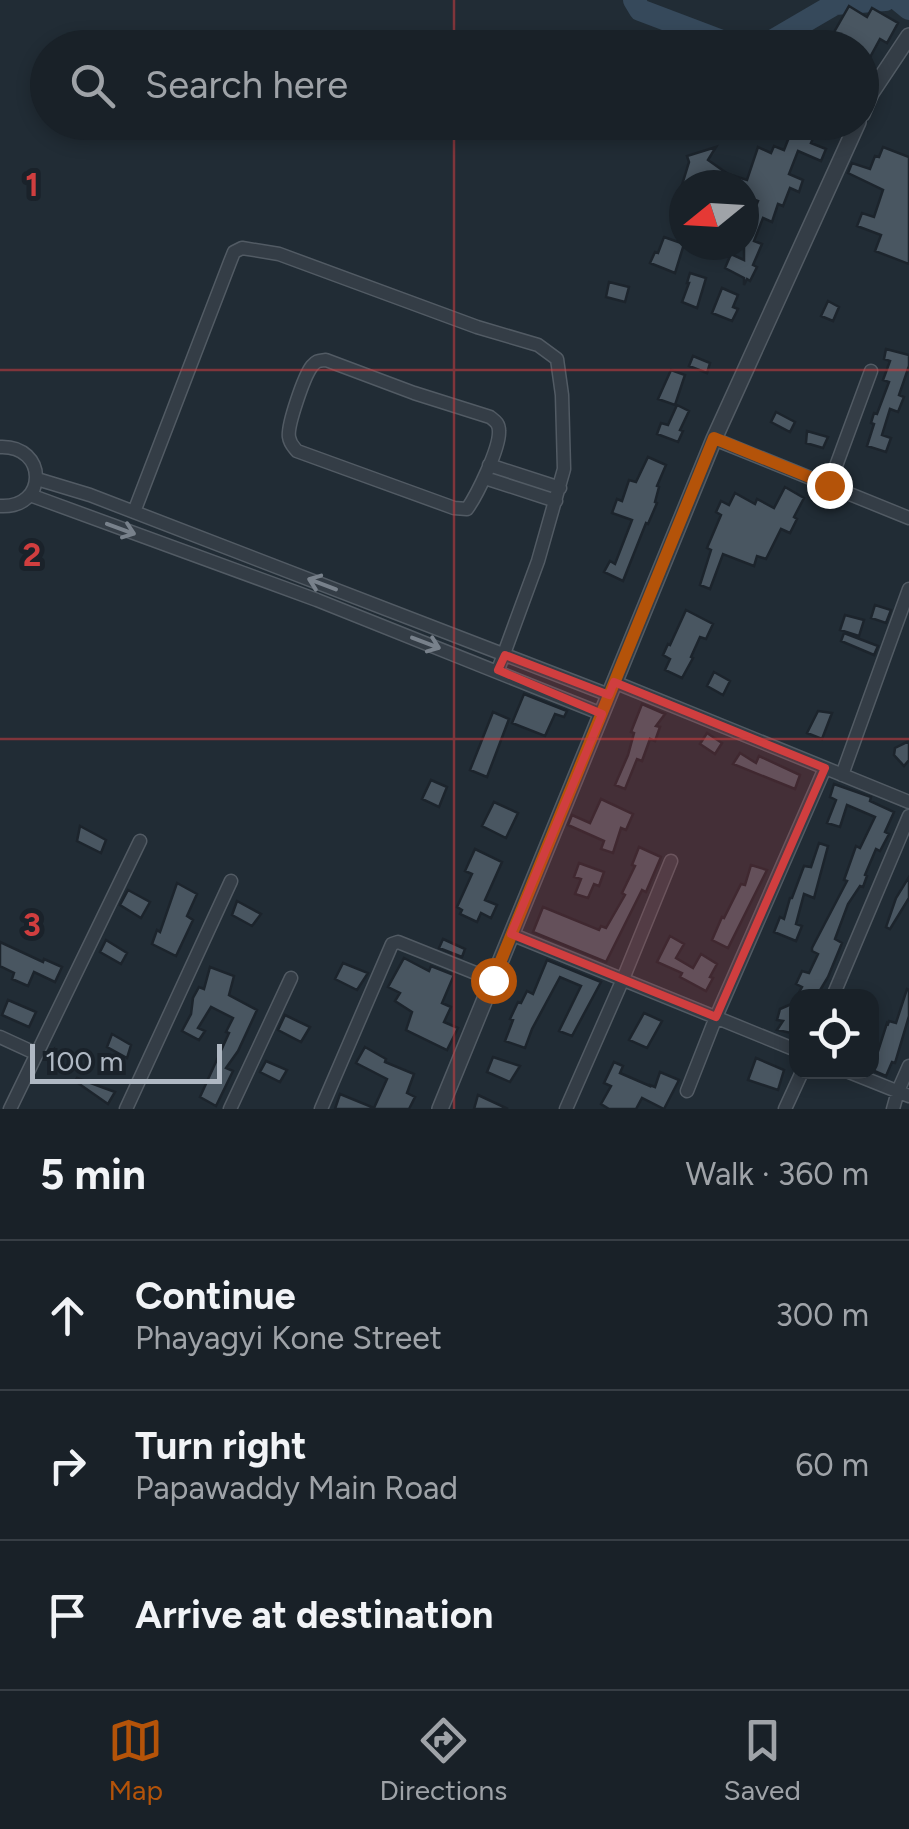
<!DOCTYPE html>
<html lang="en">
<head>
<meta charset="utf-8">
<style>
  body { margin:0; font-family:Figtree,sans-serif; background:#262e34; color:#f1f3f6 }
  .controls { position:absolute; right:30px; bottom:30px; display:grid; overflow:hidden; border-radius:20px; box-shadow:0 5px 15px #0003 }
  .controls button { width:90px; height:90px; display:grid; place-items:center; padding:0; border:0; border-bottom:2px solid #373e45; background:#192128; color:#f1f3f6; font:50px sans-serif }
  .compass { position:absolute; left:669px; top:170px; width:90px; height:90px; border-radius:50%; background:#192128; box-shadow:0 5px 15px #0003; rotate:252deg }
  .scale { position:absolute; left:30px; bottom:25px; width:192px; box-sizing:border-box; padding-left:10px; border:5px solid #afb8c3; border-top:0; font-size:28px; line-height:35px; white-space:nowrap; color:#afb8c3; -webkit-text-stroke:8px #1a222a; paint-order:stroke }
  .stop { position:absolute; width:30px; height:30px; margin:-22px; border:8px solid #b45309; border-radius:50%; background:#fff }
  .stop.end { background:#b45309; border-color:#fff; box-shadow:0 2px 10px #0008 }
  .list { margin:0; padding:0; list-style:none }
  h2 { display:flex; justify-content:space-between; align-items:center; height:130px; margin:0; padding:0 40px; font-size:42px }
  h2 small { font-size:32px; font-weight:400; color:#9fa3a8 }
  .list li { display:grid; grid-template-columns:65px 1fr auto; gap:30px; align-items:center; box-sizing:border-box; height:150px; padding:0 40px; border-top:2px solid #373e45 }
  .list b { display:block; font-size:38px; white-space:nowrap }
  .list p { margin:0; font-size:32px; white-space:nowrap; color:#9fa3a8 }
  .list em { font-size:32px; font-style:normal; color:#9fa3a8 }
  .icon { flex:none; width:55px; height:55px; fill:none; stroke:currentColor; stroke-width:2; stroke-linecap:round; stroke-linejoin:round }
  .map { position:relative; flex:none; width:909px; height:1109px; overflow:hidden }
  .search { position:absolute; background:#192128; box-shadow:0 5px 15px #0003; left:30px; right:30px; top:30px; height:110px; display:flex; align-items:center; gap:25px; box-sizing:border-box; padding:0 35px; border-radius:55px; color:#9fa3a8; font-size:38px }
  .sheet { height:580px; background:#192128 }
  nav { display:flex; justify-content:space-around; align-items:center; box-sizing:border-box; height:140px; border-top:2px solid #373e45; background:#192128; font-size:28px; color:#9fa3a8 }
  nav a { display:grid; justify-items:center; gap:5px }
  nav .on { color:#b45309 }
  .map>svg:first-child { display:block }
  .lines { fill:none; stroke-linecap:round; stroke-linejoin:round }
  .river { stroke:#36495b; stroke-width:22 }
  .building { fill:#495661; stroke:#1c242c; stroke-width:2.5 }
  .minor-casing { stroke:#525b64; stroke-width:15 }
  .tertiary-casing { stroke:#525b64; stroke-width:18 }
  .minor { stroke:#343d46; stroke-width:12 }
  .tertiary { stroke:#343d46; stroke-width:15 }
  .oneway { stroke:#78818b }
  .route { stroke:#b45309; stroke-width:12 }
  .marked { fill:#d03e3f; fill-opacity:0.2; stroke:#d03e3f; stroke-width:8; stroke-linejoin:round }
  .grid { fill:none; stroke:#d03e3f; stroke-width:2.5; stroke-opacity:0.55 }
  .grid-label { font-size:32px; text-anchor:middle; font-weight:bold; fill:#d03e3f; stroke:#1a222a; stroke-width:10; stroke-linejoin:round; paint-order:stroke }
</style>
</head>
<body>
<div class="map">
<svg width="909" height="1109" viewBox="0 0 909 1109">
  <rect width="100%" height="100%" fill="#212c35"/>
  <g class="lines">
    <path class="river" d="M634 0 640 10 722 41 770 42 835 4 885 0
      M898 0 909 9"/>
  </g>
  <path class="building" d="M849 6 867 17 872 8 898 23 887 43 880 39 862 72V48H825Z
    M795 122H820L811 143 826 149 821 161 798 151 789 174 803 180 799 192 790 188 783 206 778 204 772 222 763 218 754 241 762 244 753 265 757 267 750 281 747 279 744 285V278L725 268 731 254 744 260V226L747 227 758 201 744 196V185H682L689 162 687 156 716 147 708 160 728 174 747 180 758 147 771 153 774 146 784 150Z
    M883 147 909 157V264L875 251 881 235 857 226 862 213 874 217 883 190 848 173 852 163 870 169 875 156 879 157Z
    M664 237 684 244 675 273 650 263 655 252 658 253Z
    M690 273 706 278 697 308 682 302 689 283H687Z
    M609 282 629 287 625 302 606 297Z
    M722 288 738 295 733 307 738 309 732 321 712 313Z
    M828 301 839 307 833 321 821 316Z
    M886 349 909 355V366L899 395 904 397 898 412 890 409 882 435 891 438 886 452 867 446 874 424 871 423 874 413 877 414 889 382 883 380 890 361 884 359Z
    M693 356 710 363 707 373 689 366Z
    M671 370 685 375 675 405 658 399Z
    M677 405 689 411 680 430 683 431 678 442 657 434 661 423 668 425Z
    M776 412 795 422 790 432 771 422Z
    M807 431 828 437 823 448 806 443Z
    M648 457 666 465 657 486 659 487 655 502 657 503 648 524 646 523 623 581 604 572 610 561 615 564 632 520 612 513 617 499 622 501 629 480 636 482Z
    M785 487 804 498 794 517 797 519 790 533 781 529 766 559 757 556 754 566 723 554 710 589 700 585 711 550 707 548 721 515 716 512 721 501 729 505 735 493 755 504 757 499 774 508Z
    M875 605 891 610 886 623 871 618Z
    M686 610 713 624 706 639 700 637 691 657 693 658 682 678 665 670 670 659 663 655 668 644 670 645Z
    M845 615 864 620 859 636 840 630Z
    M844 633 878 646 874 655 841 641Z
    M714 672 730 681 723 695 707 686Z
    M524 694 567 711 564 717 555 714 545 736 512 723Z
    M642 704 665 714 656 726 660 727 655 741 650 739 642 761 637 759 625 789 615 785 628 755 634 733 631 732Z
    M818 711 832 713 822 739 807 733Z
    M493 712 509 719 487 777 470 770Z
    M707 733 722 743 715 754 700 744Z
    M909 741V760L904 766 894 755 895 748Z
    M740 753 756 763 759 756 800 775 795 789 733 764Z
    M431 780 447 787 439 807 422 799Z
    M834 784 871 797 870 801 894 812 885 832 889 834 880 851 876 849 865 875 867 876 863 887 860 886 848 904 835 939 842 943 828 977 819 992 815 991 813 996H797L802 987 796 984 802 971 809 973 818 954 812 951V948L847 881 844 880 856 846 860 848 875 817 847 805 840 827 827 823 836 800 830 797Z
    M601 799 633 814 626 830 621 828 613 853 601 849 604 841 568 825 572 815 590 823Z
    M494 802 518 813 506 838 482 826Z
    M80 826 106 840 101 853 77 841Z
    M819 843 828 846 814 898 804 894 796 924 802 926 796 941 774 932 780 917 784 919 790 898H792L804 866 811 867Z
    M639 847 661 857 646 892 642 890 606 962 533 932 543 907 599 930 601 926 606 928 625 895 622 893 635 866 632 865Z
    M475 849 502 862 485 900 497 905 491 918 481 913 477 922 460 914 462 910 457 907 472 874 465 871Z
    M579 863 604 872 599 886 594 884 588 898 575 894 581 879 574 877Z
    M751 865 767 870 728 948 712 940 722 917 724 918 741 884 745 885Z
    M909 877V898L890 929 886 927 896 898Z
    M177 883 197 894 187 916 193 920 176 956 152 944 157 930 160 932Z
    M128 890 150 902 141 918 120 905Z
    M237 901 261 914 252 926 232 915Z
    M670 936 684 944 676 958 693 968 701 954 717 964 710 977 713 978 706 991 680 977 682 973 657 962Z
    M443 939 465 949 462 957 439 948Z
    M106 940 127 953 121 964 100 952Z
    M0 942 43 962 44 959 62 967 55 982 34 972 28 986 12 979 14 973 0 966Z
    M404 958 429 971 431 966 454 975 442 1003 451 1007 444 1022 458 1028 447 1050 406 1030 412 1012 395 1001 400 993 388 987Z
    M547 960 601 982 572 1036 559 1031 581 986 560 977 532 1029 525 1048 505 1041 513 1020 510 1019 518 1002 521 1003 527 991 533 994Z
    M343 963 368 973 357 990 335 979Z
    M210 967 234 976 229 995 257 1010 238 1051 226 1068 233 1071 216 1106 200 1097 229 1033 226 1032 233 1018 211 1007 198 1028 205 1031 199 1040 182 1031 191 1014 193 998 199 987 204 989Z
    M907 989 909 990V1016L895 1063 892 1062 886 1076 872 1070 887 1023 888 1024 889 1021 896 1023Z
    M8 1000 36 1012 29 1027 2 1015Z
    M796 1002V1034L777 1030 783 1021 777 1020 780 1009Z
    M644 1013 662 1021 647 1048 629 1040Z
    M285 1015 310 1027 301 1042 278 1030Z
    M112 1034 131 1045 127 1058 107 1047Z
    M365 1047 386 1059 385 1062 414 1074 407 1093 415 1097 409 1109H335L340 1094 374 1108 387 1079 356 1063Z
    M493 1057 520 1066 510 1082 487 1072Z
    M756 1058 784 1070 778 1090 748 1080Z
    M266 1061 287 1070 280 1082 260 1072Z
    M614 1062 623 1066 620 1073 650 1086V1085L655 1087 660 1072 679 1080 664 1109 642 1098 636 1109H609L601 1104 611 1086 604 1083Z
    M77 1078 115 1092 108 1104 75 1081Z
    M478 1095 508 1109H474Z"/>
  <g class="lines">
    <g class="minor-casing">
      <path id="minor" d="M326 360 414 393 490 417C495 421 499 423 499 431 500 448 477 495 467 509L454 508 297 451C293 446 290 444 289 437 287 426 304 376 312 366 317 360 319 361 326 360Z
        M714 439 909 518
        M0 447C48 445 48 509 0 506
        M489 465 560 488
        M485 478 556 501
        M37 479 90 495 609 695
        M829 485 871 371
        M30 495 317 600 602 714
        M134 512 230 262 234 252 242 248 279 254 477 327 538 345 557 359 562 395 564 469 538 561 498 670
        M614 682 909 802
        M842 775 909 589
        M511 934 796 1050
        M833 996 909 816
        M0 1037 37 1054
        M849 1072 909 1096
        M687 1091 716 1017 825 768
        M10 1109 140 841
        M126 1109 231 881
        M230 1109 291 978
        M321 1109 392 944 398 942 493 980
        M566 1109 623 979 671 861
        M785 1109 802 1072
        M893 1109 898 1091 909 1066"/>
    </g>
    <g class="tertiary-casing">
      <path id="tertiary" d="M862 114 871 93 909 36
        M440 1109 714 439 858 122"/>
    </g>
    <use href="#minor" class="minor"/>
    <use href="#tertiary" class="tertiary"/>
  </g>
  <defs><path id="oneway-shaft" d="M-6 0H5M1.5-3L5.5 0L1.5 3" fill="none" stroke-width="1.6" stroke-linecap="round" stroke-linejoin="round" transform="scale(2.5)"/></defs>
  <g class="oneway">
    <use href="#oneway-shaft" transform="translate(121 529) rotate(20)"/>
    <use href="#oneway-shaft" transform="translate(322 584) rotate(-159)"/>
    <use href="#oneway-shaft" transform="translate(426 643) rotate(21)"/>
  </g>
  <g class="lines">
    <path class="route" d="M493 980 714 438 829 485"/>
  </g>
  <path class="marked" d="M505 655 609 695 614 682 825 768 716 1017 511 934 602 714 498 670Z"/>
  <path class="grid" d="M454 0V48M454 122V1109M0 370H909M0 739H909"/>
  <g class="grid-label">
    <text x="32" y="196">1</text>
    <text x="32" y="566">2</text>
    <text x="32" y="936">3</text>
  </g>
</svg>
<div class="controls">
<button><svg class="icon" aria-label="locate" viewBox="0 0 24 24"><circle cx="12" cy="12" r="6"/><path d="M12 2v4M12 18v4M2 12h4M18 12h4"/></svg></button>
</div>
<svg class="compass" viewBox="-18 -18 36 36"><path d="M0-13l5 13h-10z" fill="#e53935"/><path d="M0 13l5-13h-10z" fill="#9fa3a8"/></svg>
<div class="scale">100 m</div>
<div class="stop" style="left:493px;top:980px"></div>
<div class="stop end" style="left:829px;top:485px"></div>
<div class="search"><svg class="icon" aria-label="search" viewBox="0 0 24 24"><circle cx="10" cy="10" r="6"/><path d="M15 15l6 6"/></svg>Search here</div>
</div>
<section class="sheet">
<h2>5 min<small>Walk · 360 m</small></h2>
<ul class="list">
<li><svg class="icon" aria-label="ahead" viewBox="0 0 24 24"><path d="M12 20V5M6 11l6-6 6 6"/></svg><div><b>Continue</b><p>Phayagyi Kone Street</p></div><em>300 m</em></li>
<li><svg class="icon" aria-label="right" viewBox="0 0 24 24"><path d="M7 20v-9h11M14 6l5 5-5 5"/></svg><div><b>Turn right</b><p>Papawaddy Main Road</p></div><em>60 m</em></li>
<li><svg class="icon" aria-label="arrive" viewBox="0 0 24 24"><path d="M6 21V4h12l-3 4 3 4H6"/></svg><div><b>Arrive at destination</b></div></li>
</ul>
</section>
<nav>
<a class="on"><svg class="icon" aria-label="map" viewBox="0 0 24 24"><path d="M3 6l6-2 6 2 6-2v14l-6 2-6-2-6 2zM9 4v14M15 6v14"/></svg>Map</a>
<a><svg class="icon" aria-label="directions" viewBox="0 0 24 24"><path d="M12 3l9 9-9 9-9-9zM9 14v-3h6M13 9l2 2-2 2"/></svg>Directions</a>
<a><svg class="icon" aria-label="saved" viewBox="0 0 24 24"><path d="M7 4h10v16l-5-4-5 4z"/></svg>Saved</a>
</nav>
</body>
</html>
